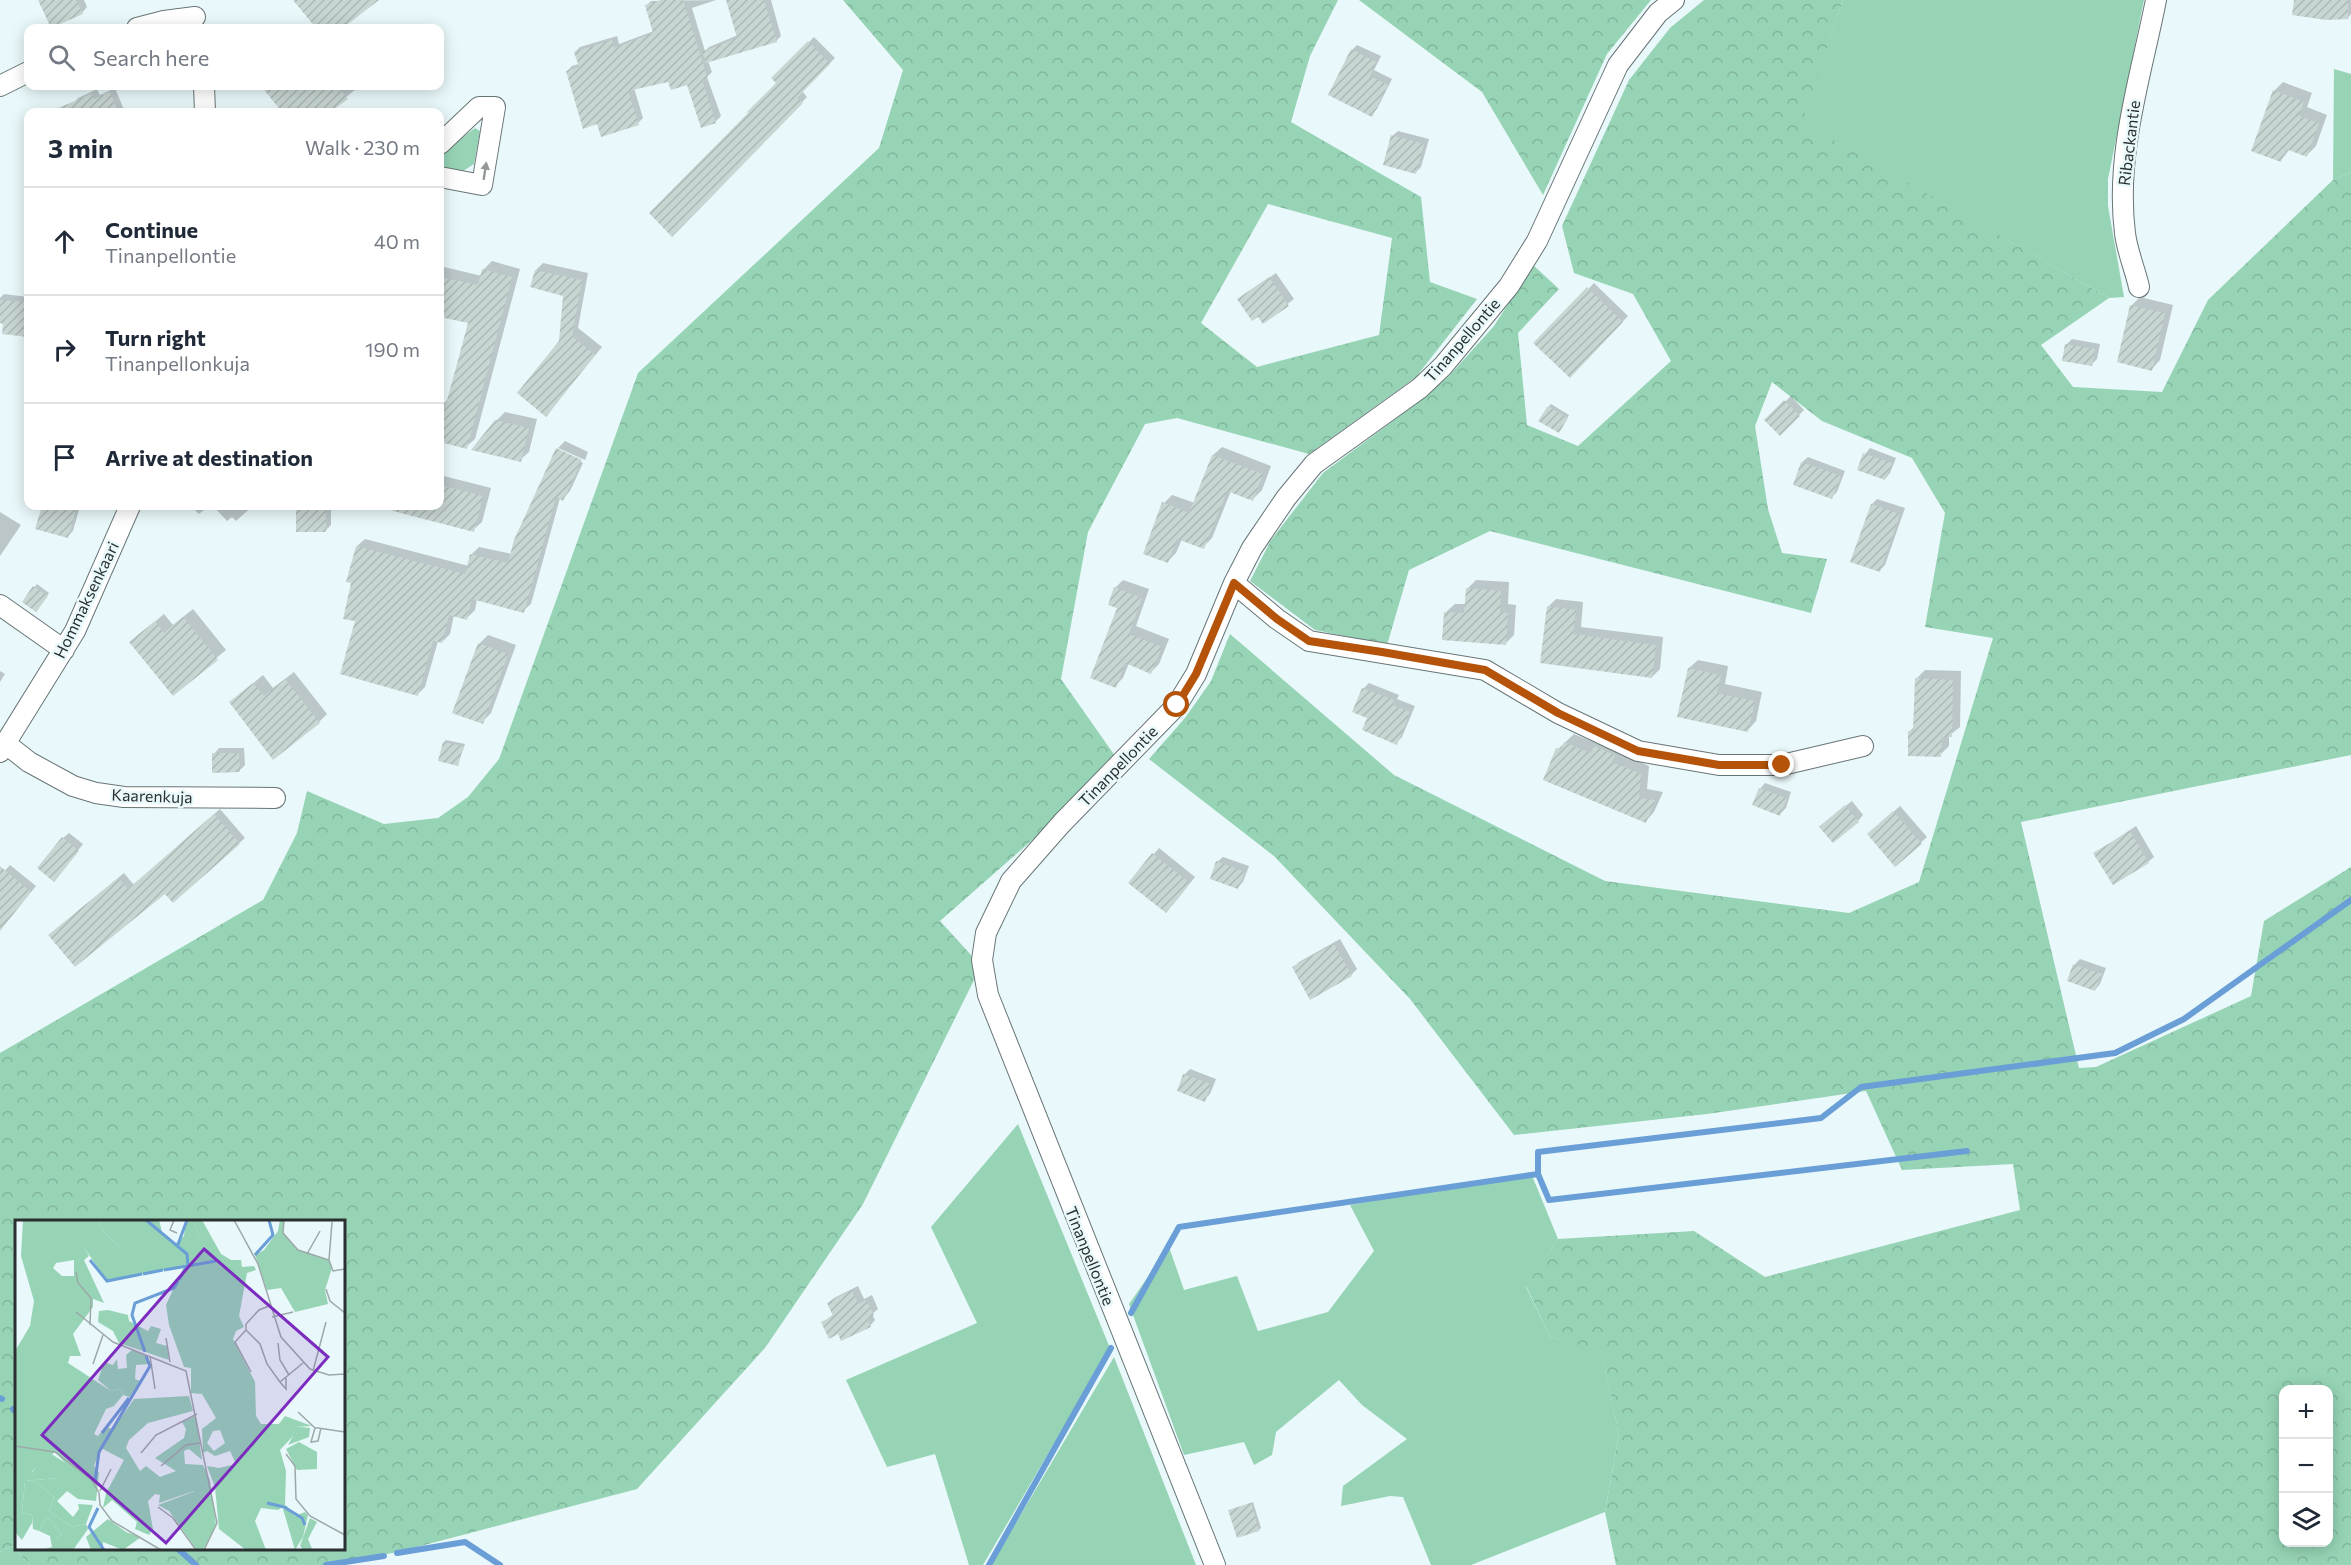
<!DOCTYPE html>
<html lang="en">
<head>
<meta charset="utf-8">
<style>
  body { margin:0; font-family:Commissioner,sans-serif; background:#f2f2f3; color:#1f2937 }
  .controls { position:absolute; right:18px; bottom:18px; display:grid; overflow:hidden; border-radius:12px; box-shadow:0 3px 15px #0003 }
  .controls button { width:54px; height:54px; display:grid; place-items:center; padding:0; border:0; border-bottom:2px solid #e0e1e3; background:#fff; color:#1f2937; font:30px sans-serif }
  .stop { position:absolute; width:18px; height:18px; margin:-14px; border:4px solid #b45309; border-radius:50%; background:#fff }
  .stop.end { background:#b45309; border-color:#fff; box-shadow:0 2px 6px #0008 }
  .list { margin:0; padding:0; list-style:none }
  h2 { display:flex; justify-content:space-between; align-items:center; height:78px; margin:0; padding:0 24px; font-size:26px }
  h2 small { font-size:20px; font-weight:400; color:#747a83 }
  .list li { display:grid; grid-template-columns:39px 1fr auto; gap:18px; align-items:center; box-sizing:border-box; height:108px; padding:0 24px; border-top:2px solid #e0e1e3 }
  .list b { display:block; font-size:22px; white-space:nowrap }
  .list p { margin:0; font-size:20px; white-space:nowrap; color:#747a83 }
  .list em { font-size:20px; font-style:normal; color:#747a83 }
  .icon { flex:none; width:33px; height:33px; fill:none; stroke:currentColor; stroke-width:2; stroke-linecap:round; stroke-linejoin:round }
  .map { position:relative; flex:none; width:2351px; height:1565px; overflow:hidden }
  .search { position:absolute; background:#fff; box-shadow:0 3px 15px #0003; left:24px; top:24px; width:420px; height:66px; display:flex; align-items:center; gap:15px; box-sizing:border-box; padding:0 21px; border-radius:12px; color:#747a83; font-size:22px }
  .panel { position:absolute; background:#fff; box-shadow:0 3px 15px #0003; left:24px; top:108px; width:420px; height:402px; border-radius:12px }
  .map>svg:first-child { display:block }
  .green { fill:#96d4b5 }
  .forest { fill:url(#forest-crowns); fill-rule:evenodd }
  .shadow { fill:#0003 }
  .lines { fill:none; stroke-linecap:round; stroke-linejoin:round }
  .stream { stroke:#6a9ed6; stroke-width:6 }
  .building { fill:url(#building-hatch) }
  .minor-casing { stroke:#687577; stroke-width:22 }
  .minor { stroke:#fff; stroke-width:20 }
  .oneway { fill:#949798 }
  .route { stroke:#b45309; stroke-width:8 }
  .labels { text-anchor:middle; stroke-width:5; stroke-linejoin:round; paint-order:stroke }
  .street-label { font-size:16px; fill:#2a2f30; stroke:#e9f8fa }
  .inset-river { fill:none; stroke:#6a9ed6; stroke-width:3 }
  .inset-road { fill:none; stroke:#9da8a9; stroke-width:1.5 }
  .view { fill:#7b2cbf; fill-opacity:0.15; stroke:#7b2cbf; stroke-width:3 }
  .inset-edge { fill:none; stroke:#2a2f30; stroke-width:3 }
</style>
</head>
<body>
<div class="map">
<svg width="2351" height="1565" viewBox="0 0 2351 1565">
  <defs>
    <pattern id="forest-crowns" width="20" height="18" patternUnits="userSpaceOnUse" patternTransform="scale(1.5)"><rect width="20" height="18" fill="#96d4b5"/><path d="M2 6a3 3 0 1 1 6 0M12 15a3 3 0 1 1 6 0" fill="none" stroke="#81b69c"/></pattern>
    <pattern id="building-hatch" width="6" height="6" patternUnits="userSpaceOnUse" patternTransform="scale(1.5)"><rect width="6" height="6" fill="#c8d6d3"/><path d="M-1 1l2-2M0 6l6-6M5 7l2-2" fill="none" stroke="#acb8b5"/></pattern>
  </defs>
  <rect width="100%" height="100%" fill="#e9f8fa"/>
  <path class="green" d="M1843 0H2144L2108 179V206L2124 297 2109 298 1801 122Z
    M2334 69 2351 74V172L2333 180Z
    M475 128 480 131 474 164 460 173 440 167V154Z
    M1018 1124 1110 1348 983 1565H969L935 1454 887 1467 846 1380 977 1323 931 1227Z
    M1531 1173 1558 1239 1526 1287 1550 1337 1601 1350 1619 1434 1605 1512 1471 1565H1431L1403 1497 1390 1496 1341 1506 1343 1486 1407 1439 1362 1405 1339 1380 1276 1432 1272 1455 1254 1465 1244 1442 1184 1455 1129 1304 1169 1247 1184 1290 1237 1276 1258 1331 1328 1312 1374 1251 1350 1205Z
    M1114 1357 1196 1565H991Z
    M12 1546 30 1565H0V1552Z"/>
  <path class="forest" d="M843 0H1338L1310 56 1291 122 1421 197 1430 282 1477 299 1416 377 1309 454 1177 418 1145 424 1088 532 1061 679 1120 763 940 921 971 955 976 976 863 1204 765 1348 637 1489 398 1552 323 1565H30L12 1546 0 1552V1053L263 900 297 833 307 791 384 824 438 818 468 797 499 759 638 373 879 148 903 70ZM1268 204 1392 238 1379 335 1257 367 1201 323ZM16 1222H344V1548H16Z
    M1359 0H1651L1607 54 1543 195 1482 92Z
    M1704 0H1843L1802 122 2109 298 2041 345 2073 387 2162 392 2208 300 2333 180 2351 172V755L2021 822 2079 1068 2096 1067 2251 996 2264 921 2351 867V1565H1616L1605 1512 1619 1434 1601 1351 1550 1337 1526 1286 1558 1239 1694 1231 1765 1277 2020 1210 2013 1164 1902 1170 1866 1091 1707 1114 1514 1135 1410 999 1274 856 1149 759 1185 718 1211 681 1230 634 1394 775 1605 881 1849 913 1919 882 1993 638 1925 627 1945 513 1912 458 1822 421 1772 382 1755 426 1768 509 1782 553 1827 559 1811 613 1490 531 1409 570 1387 645 1315 630 1250 581 1271 540 1323 473 1409 409 1449 376 1494 326 1533 265 1559 289 1518 333 1527 425 1578 446 1671 361 1633 294 1574 273 1562 226 1629 80 1670 28ZM2284 1390H2328V1542H2284Z"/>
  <path class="shadow" d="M40 0H84L87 7 82 13Z
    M716 0 692 8 705 51 709 47 738 35 727 0H771L781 36 776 41 708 61 712 72 707 77 721 116 716 121 702 126 688 83 669 80 634 88 643 118 638 123 598 122 567 71 572 66 579 64 575 52 580 47 617 36 619 44 654 31 646 6 651 1Z
    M2295 0H2351V14L2348 18Z
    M814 37 835 58 802 91 807 97 672 235 754 109 778 83 773 78Z
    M1357 45 1381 56 1374 70 1392 79 1377 109 1371 115 1352 50Z
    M2283 82 2312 93 2307 107 2327 115 2316 146 2307 155 2290 149 2281 160 2274 91Z
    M263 86H353L356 89 328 112H284Z
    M115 88 125 112H76L72 104 78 98 97 89 100 95Z
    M1398 131 1429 139 1421 167 1416 172 1392 136Z
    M492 261 520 269 475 439 466 447 440 441V407L449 398 469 322 440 315V266L482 276 483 270Z
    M543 263 588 273 578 328 602 347 553 407 565 295 536 270Z
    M1276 273 1294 299 1264 322 1239 299Z
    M1594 283 1628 316 1570 376 1536 343Z
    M4 294 28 297V336L5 322H0V298Z
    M2140 297 2173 305 2160 360 2152 369 2131 306Z
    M2072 339 2100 344 2097 359 2091 365 2067 344Z
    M1791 396 1804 410 1780 434 1766 420Z
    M1551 404 1569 415 1561 429 1549 406Z
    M505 412 537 419 529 452 520 460 496 421Z
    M565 441 588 452 585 460 558 448Z
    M1222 447 1271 466 1262 490 1253 499 1231 491 1212 538 1203 547 1182 539 1176 553 1167 562 1164 503 1172 495 1195 503 1213 455Z
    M558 448V451L583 463 570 491 563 499 560 498 531 604 523 611 477 599 475 610 467 618 454 615 450 634 442 642 438 641 425 687 417 695 357 620V546L365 539 469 566 472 554 479 547 512 554Z
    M1870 448 1896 458 1890 473 1885 479 1859 469 1865 454Z
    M1808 457 1845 471 1837 492 1832 497 1802 462Z
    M440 475 491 488 482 522 473 530 387 509 388 506H440Z
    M1877 499 1905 508 1885 565 1880 570 1872 504Z
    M44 506H80L73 531 67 537 37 528Z
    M191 506H209L199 514Z
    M213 506H253L236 521 232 517 227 521Z
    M298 506H331V525L325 531H298Z
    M0 512 21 525 0 556Z
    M1123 580 1149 589 1136 626 1169 639 1159 664 1151 672 1129 663 1123 678 1115 686 1119 607 1115 588Z
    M1476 580 1509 582 1508 604 1516 605 1514 635 1505 644 1446 612 1455 604H1466L1467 589Z
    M37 584 49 593 38 608 24 602Z
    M1556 599 1583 602 1581 627 1663 637 1660 669 1652 677 1541 662 1548 607Z
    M193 609 226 650 173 694 131 642 164 614 173 625Z
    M488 635 516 645 491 713 482 722 479 644Z
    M1698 660 1728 666 1725 684 1762 692 1756 721 1748 730 1689 668Z
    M1925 670 1961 671 1960 727 1949 736V746L1940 755 1910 731 1914 727 1916 679Z
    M0 671 5 674 0 682Z
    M294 672 327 714 319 722 231 702 263 675 273 688Z
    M1369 683 1399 695 1397 699 1415 706 1402 737 1396 743 1369 717 1363 689Z
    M1574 734 1598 744 1604 739 1623 746 1620 753 1649 766 1647 789 1663 792 1654 812 1646 821 1558 749Z
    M446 740 465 744 458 764 444 742Z
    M219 748H244L245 765 239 771 214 754Z
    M1765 783 1791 792 1786 808 1780 814 1760 789Z
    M1852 801 1863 815 1858 821H1826Z
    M1900 806 1927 837 1896 865 1874 829Z
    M220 809 245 838 173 901 165 892 55 930 124 873 134 885Z
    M2136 826 2154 857 2148 862 2095 853Z
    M69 833 83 844 59 875 63 838Z
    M1159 848 1195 877 1172 906 1130 882Z
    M1223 857 1249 866 1243 882 1238 887 1217 862Z
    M10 865 36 886 0 930V876Z
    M1340 939 1357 969 1351 975 1294 967 1299 962Z
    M2080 959 2106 968 2100 984 2095 990 2069 980 2075 964Z
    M1190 1069 1216 1079 1210 1094 1204 1100 1184 1075Z
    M858 1286 864 1299 872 1295 878 1309 872 1314 875 1320 870 1326 839 1332 823 1322 834 1314 828 1303 834 1298Z
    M1253 1502 1261 1528 1259 1530 1230 1510Z"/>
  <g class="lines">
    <path class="stream" d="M1538 1174 1549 1200 1967 1151
      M1131 1313 1179 1227 1538 1174V1152L1821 1118 1861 1087 2115 1053 2184 1019 2351 900
      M0 1398 2 1399
      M13 1409 16 1412
      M177 1548 196 1565
      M397 1553 465 1542 500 1565
      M326 1565 384 1556
      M989 1565 1111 1348"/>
  </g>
  <path class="building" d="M38 0H76L83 14 51 28Z
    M293 0H379L343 28H316Z
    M661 0H683L708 79 702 80 716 123 701 128 687 85 671 90 668 82 628 91 639 125 601 137 597 124 583 129 566 71 579 67 574 52 612 40 614 48 653 33 645 5Z
    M726 0H764L777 42 706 63 702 52 737 38Z
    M2294 0H2348V19L2326 20 2292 15Z
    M808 41 830 64 797 98 803 103 672 237 649 213 749 112 746 113 776 83 771 78Z
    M1351 49 1376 62 1370 76 1388 85 1372 117 1328 95Z
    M261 86H337L348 99 330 112H282Z
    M2273 90 2304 102 2299 116 2319 123 2307 157 2286 149 2281 162 2251 151Z
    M110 92 118 112H49L91 94 94 99Z
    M1391 135 1424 144 1416 174 1383 165Z
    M482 269 512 277 467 449 440 442V406L445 408 468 323 440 317V277L478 285Z
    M535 270 582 280 572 336 595 355 546 417 517 393 559 341 563 296 530 287Z
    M1269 277 1289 306 1263 324 1258 317 1252 321 1237 299Z
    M1587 287 1623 322 1570 378 1533 343Z
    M0 300 28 302V337L2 334 3 324 0 323Z
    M2130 305 2165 313 2152 371 2117 362Z
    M2065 344 2095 349 2092 366 2062 361Z
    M1784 400 1800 416 1780 436 1764 420Z
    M1548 406 1568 418 1559 433 1538 421Z
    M495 420 529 428 521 462 471 450Z
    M556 448 582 460 563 501 556 497 524 613 472 599 467 620 449 615 442 643 433 641 418 696 340 674 355 621 343 619 351 583 346 582 356 546 465 574 470 554 508 563 514 540Z
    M1863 453 1892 463 1885 480 1857 470Z
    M1212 455 1263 474 1253 501 1227 491 1204 549 1177 539 1168 563 1143 554 1162 502 1189 513Z
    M1801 462 1841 476 1832 499 1793 485Z
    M440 485 483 496 474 532 393 511V506H440Z
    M1871 504 1900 514 1880 572 1850 562Z
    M42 506H77L68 538 35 529Z
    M296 506H326V532H296Z
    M33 586 48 596 36 612 22 602Z
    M1114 587 1142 598 1129 634 1162 647 1151 674 1125 663 1116 688 1090 678 1117 608 1108 605Z
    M1466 588 1501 591 1500 612 1508 613 1506 645 1442 640 1444 612 1464 613Z
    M1547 606 1576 610 1573 634 1656 645 1652 678 1540 663Z
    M183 617 218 660 173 696 129 642 155 621 164 633Z
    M478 643 508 654 483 724 452 713Z
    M1688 668 1721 675 1717 693 1755 701 1748 732 1677 717Z
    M1915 678 1953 680 1952 737H1942L1941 757 1908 756V731H1913Z
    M285 679 320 723 273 760 229 702 253 683 264 696Z
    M1362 688 1394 700 1393 705 1410 712 1397 745 1362 730 1367 718 1352 712Z
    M443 742 463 746 458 766 438 761Z
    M1564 742 1591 753 1594 746 1615 755 1612 762 1641 774 1639 798 1655 800 1646 823 1543 780 1556 748 1561 750Z
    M212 753H239L240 772 212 773Z
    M1759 788 1787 798 1780 816 1752 805Z
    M1845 805 1859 822 1833 843 1819 827Z
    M1893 811 1922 844 1895 867 1867 834Z
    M214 814 240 844 173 903 165 894 75 967 48 935 118 878 128 889Z
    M2130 831 2149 863 2113 885 2093 853Z
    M62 837 79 851 54 882 37 868Z
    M1152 853 1190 883 1166 913 1128 883Z
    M1216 861 1245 872 1238 889 1210 879Z
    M0 866 31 892 0 931Z
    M1334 944 1352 976 1310 1000 1292 967Z
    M2073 964 2102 974 2095 991 2067 981Z
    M1183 1074 1211 1084 1205 1102 1177 1091Z
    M852 1290 858 1304 866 1300 874 1315 867 1319 871 1327 841 1341 838 1334 829 1339 821 1322 833 1316 827 1303Z
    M1251 1503 1259 1531 1237 1538 1228 1510Z"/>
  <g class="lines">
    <g class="minor-casing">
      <path id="minor" d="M137 28 164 21 195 17
        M0 86 28 72
        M204 86 205 112
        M440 144 479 107H495L482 185 440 177
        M2139 287C2135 269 2127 251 2125 233 2115 154 2141 76 2156 0
        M1234 583 1277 619 1309 641 1485 670 1558 713 1638 751 1719 765H1782L1863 746
        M0 605 64 650
        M6 744 29 762 73 786 96 793 124 797 275 798
        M0 752 75 631 130 506
        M1215 1565 988 995 982 960 986 933 1011 881 1062 823 1177 705 1196 674 1234 583 1252 548 1286 498 1314 464 1420 388 1443 366 1509 286 1537 241 1618 65 1658 13 1674 0"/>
    </g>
    <use href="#minor" class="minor"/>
  </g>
  <defs><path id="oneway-solid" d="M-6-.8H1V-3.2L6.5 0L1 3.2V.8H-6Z" transform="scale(1.5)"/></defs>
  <use class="oneway" href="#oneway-solid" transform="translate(485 171) rotate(-81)"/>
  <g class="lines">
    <path class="route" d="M1177 705 1196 674 1234 583 1277 619 1309 641 1382 652 1485 670 1558 713 1638 751 1719 765H1782"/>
  </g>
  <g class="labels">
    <g class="street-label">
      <text transform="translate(2129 143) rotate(-83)" y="6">Ribackantie</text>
      <text transform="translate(1462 340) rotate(-49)" y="6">Tinanpellontie</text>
      <text transform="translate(86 600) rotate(-64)" y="6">Hommaksenkaari</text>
      <text transform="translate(1118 766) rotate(-46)" y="6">Tinanpellontie</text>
      <text transform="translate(152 796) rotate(2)" y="6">Kaarenkuja</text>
      <text transform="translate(1090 1256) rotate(68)" y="6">Tinanpellontie</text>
    </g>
  </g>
  <g transform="translate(15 1220)">
    <rect width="330" height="330" fill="#e9f8fa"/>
    <path d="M75 0H83L88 11 106 28V0H144L147 12 160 24 169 16 171 0H178L190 30 166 47 92 61 68 26ZM93 90 113 95 114 101 133 111 136 106 146 109 141 123 152 126 154 140 104 123 98 111 83 102 84 91ZM117 130 132 136 134 144 121 145 120 159 125 161 115 177 108 175 106 169 96 171 83 160 89 142 98 145 102 139 103 149 112 148 111 135ZM276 206 295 208 294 217 273 225 278 216ZM284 222 302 232V249L282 250 271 229ZM35 233 52 244 42 258 21 260 17 252ZM19 260 39 277 34 291 57 307 71 304 73 309 58 330 41 326V318L47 314 32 297 24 311 18 309 17 295 7 292 10 261ZM180 271 201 305 188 330H182L154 291 143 285ZM271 285 280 296 290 292 293 295 288 317 280 330 268 289ZM295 298 302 302 293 319 297 329 289 330 285 326ZM93 299 111 312 126 317 108 330 88 322V330H76L71 317Z" fill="#96d4b5"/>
    <path d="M8 0H75L77 21 68 25 74 36 69 40 89 83 78 79V87L58 114 66 136H55L53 143 96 171 106 169 108 175 99 186 91 189 79 214 83 216 90 207 98 209 119 179 174 176 178 191 133 203 114 220 111 228 125 251 131 246 145 257 161 251 140 238 169 218 171 209 167 202 181 196 187 240 174 229 169 231 170 244 188 245 195 260 201 305 179 271 144 283 145 275 140 274 133 281 138 309 134 315 120 309 122 302 97 280 88 288 91 273 109 240 86 228 79 246 84 253 81 281 63 279 52 271 42 281 58 297 64 289 63 284 78 285 71 304 57 307 34 291 39 277 19 260 10 261 7 292 17 295V303L7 320 0 312V131L15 106 19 81 6 36ZM59 40V56H47L38 48 41 43ZM40 232 51 244 42 258 21 260 17 251ZM83 0H106V28L88 11ZM178 0H187L206 34 216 40H226L227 47 239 46 241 50 232 53 224 96 229 107 221 111 218 119 240 162 241 196 246 204H264L270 196 297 206 277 207 278 216 265 230 271 251 270 285 263 290 246 288 240 301 251 330H231L204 309 200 267 192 246 204 248 221 244 215 231 200 236 192 231 188 233 187 209 201 198 187 174 176 173V148L169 147 154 105 151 85 171 42 182 32 190 31ZM205 210 210 223 199 231 192 223 198 211ZM265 0H269L268 13 283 30 314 40 317 48 310 70 313 84 280 92 266 68 252 70 240 35 249 30 263 11ZM32 297 47 314 41 318V325L50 322 53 330H26L37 327 35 316 24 311Z" fill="#96d4b5" fill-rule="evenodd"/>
    <path class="inset-river" d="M131 0 172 34 173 45 164 60M162 27 172 0M240 35 258 15 254 0M75 40 92 61 127 54M149 50 201 41M128 54 148 50M130 132 117 95 120 83 159 68 163 61M87 213 114 178M80 261 84 232 135 146 131 136M252 283 269 287 287 298 290 305M83 288 74 307 89 330"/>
    <path class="inset-road" d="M159 0 155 10 162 13M219 0 243 44 266 117 295 149 314 155 330 154M269 0 268 13 283 30 314 40 318 51 330 49M292 34 305 11M314 40 317 2M61 52 63 63 76 78 75 105M311 69 315 81 330 93M61 92 98 122 171 151 202 303 189 330M257 97 278 92M231 104V110L245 124 252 144 265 162M231 104 244 90 254 86M231 110 220 122 236 152M151 118 155 142M263 123 265 140 274 155M135 136 140 169M78 144 88 115M298 151 311 102M271 158V169L265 162 288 143M283 192 300 208M306 208 303 221 296 222 300 208H303L330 212M0 226 40 232 76 259 84 273 85 285 97 301 146 330M126 233 141 215 182 194M271 234 280 246 281 279 295 296 330 315M146 246 171 225 185 223M85 271 96 249M143 287 158 298 181 330"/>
    <path class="view" d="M189 29 313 137 151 323 27 215Z"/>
    <rect width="330" height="330" class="inset-edge"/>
  </g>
</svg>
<div class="controls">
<button>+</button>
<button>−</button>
<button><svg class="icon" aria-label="layers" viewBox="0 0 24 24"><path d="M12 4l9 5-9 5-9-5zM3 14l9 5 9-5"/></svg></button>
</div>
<div class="stop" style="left:1177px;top:705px"></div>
<div class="stop end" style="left:1782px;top:765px"></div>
<div class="search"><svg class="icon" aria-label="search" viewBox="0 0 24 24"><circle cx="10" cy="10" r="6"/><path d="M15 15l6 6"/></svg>Search here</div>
<section class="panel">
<h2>3 min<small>Walk · 230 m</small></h2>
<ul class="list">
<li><svg class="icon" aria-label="ahead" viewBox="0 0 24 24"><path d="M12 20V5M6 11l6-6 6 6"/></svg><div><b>Continue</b><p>Tinanpellontie</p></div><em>40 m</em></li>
<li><svg class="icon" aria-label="right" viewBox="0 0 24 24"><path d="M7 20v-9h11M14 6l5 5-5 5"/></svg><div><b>Turn right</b><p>Tinanpellonkuja</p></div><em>190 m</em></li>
<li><svg class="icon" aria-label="arrive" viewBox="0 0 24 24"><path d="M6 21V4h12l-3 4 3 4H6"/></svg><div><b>Arrive at destination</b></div></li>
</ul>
</section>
</div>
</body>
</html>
